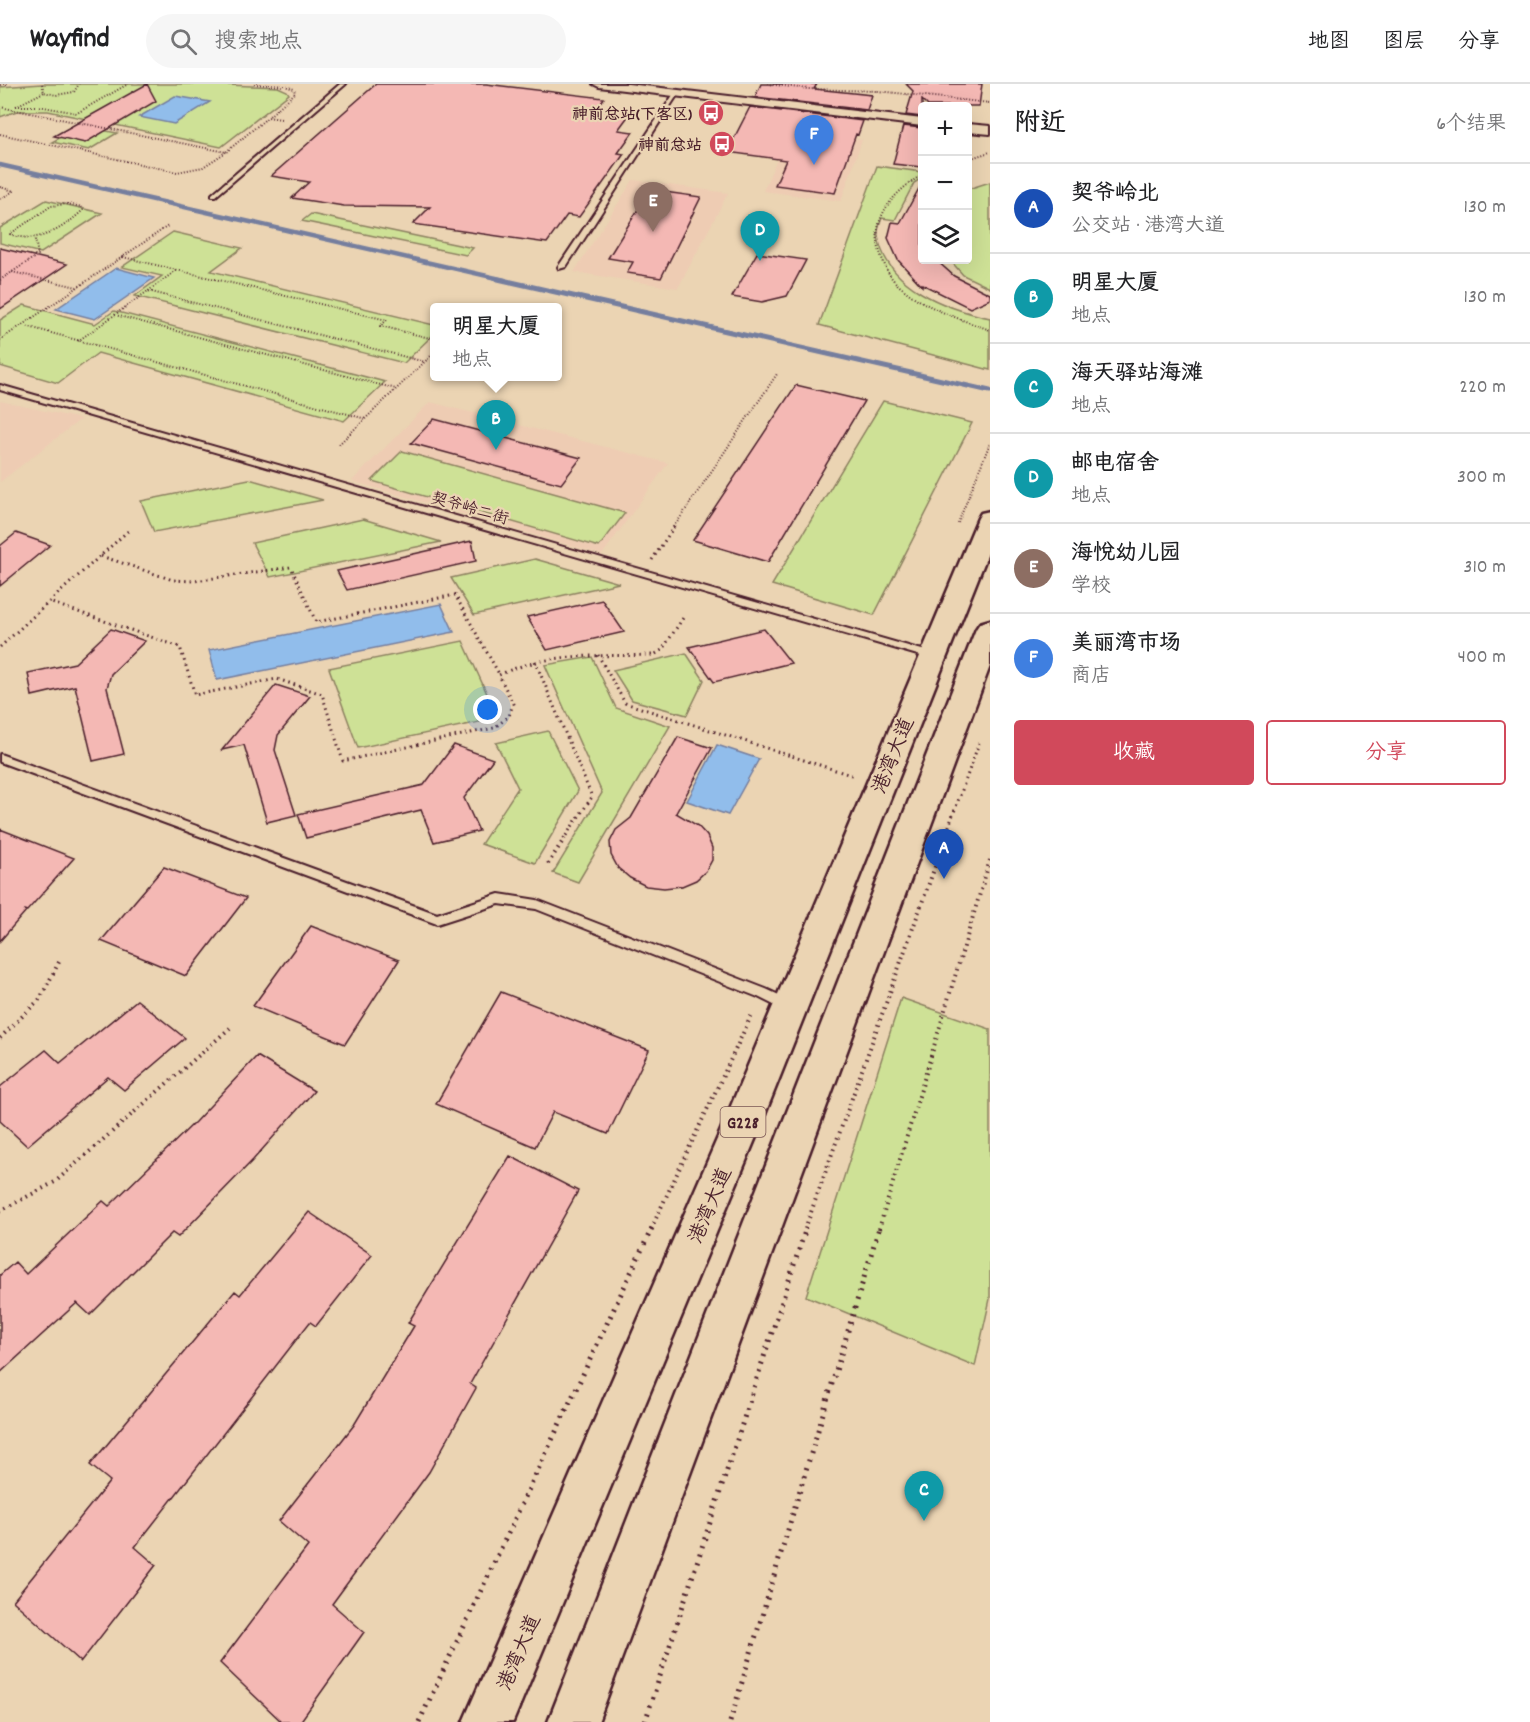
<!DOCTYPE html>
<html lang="zh">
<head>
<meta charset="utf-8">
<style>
  body { margin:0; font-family:Dekko,"LXGW WenKai TC",sans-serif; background:#f6f6f6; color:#202124 }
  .controls { position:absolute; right:18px; top:18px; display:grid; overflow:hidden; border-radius:6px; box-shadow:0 6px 24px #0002 }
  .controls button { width:54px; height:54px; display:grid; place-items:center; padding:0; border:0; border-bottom:2px solid #e0e0e0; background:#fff; color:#202124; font:30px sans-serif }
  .you { position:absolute; left:488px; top:626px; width:21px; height:21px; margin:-15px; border:4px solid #fff; border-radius:50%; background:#1a73e8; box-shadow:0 0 0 9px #1a73e833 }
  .badge { display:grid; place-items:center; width:39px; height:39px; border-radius:50%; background:#d1495b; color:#fff; font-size:20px; font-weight:700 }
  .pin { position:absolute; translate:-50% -50px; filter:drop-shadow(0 2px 3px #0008) }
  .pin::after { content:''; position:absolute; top:32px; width:21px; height:18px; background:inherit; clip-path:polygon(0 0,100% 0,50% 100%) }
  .popup { position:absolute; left:430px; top:219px; width:132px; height:78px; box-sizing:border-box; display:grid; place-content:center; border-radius:6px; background:#fff; filter:drop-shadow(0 2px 4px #0005); font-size:20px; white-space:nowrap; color:#757577 }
  .popup b { font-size:22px; color:#202124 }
  .popup::after { content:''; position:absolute; left:50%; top:100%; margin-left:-12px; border:12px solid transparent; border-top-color:#fff }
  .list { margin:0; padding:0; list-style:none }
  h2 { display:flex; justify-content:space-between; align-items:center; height:78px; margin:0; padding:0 24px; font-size:26px }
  h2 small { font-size:20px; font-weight:400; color:#757577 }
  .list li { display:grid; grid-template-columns:39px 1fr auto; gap:18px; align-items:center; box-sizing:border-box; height:90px; padding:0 24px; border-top:2px solid #e0e0e0 }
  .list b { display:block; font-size:22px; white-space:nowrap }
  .list p { margin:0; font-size:20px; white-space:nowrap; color:#757577 }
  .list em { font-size:20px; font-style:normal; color:#757577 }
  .actions { display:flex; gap:12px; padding:18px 24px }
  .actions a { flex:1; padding:14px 0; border:2px solid #d1495b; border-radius:6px; text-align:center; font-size:21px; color:#d1495b }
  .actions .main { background:#d1495b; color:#fff }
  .icon { flex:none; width:33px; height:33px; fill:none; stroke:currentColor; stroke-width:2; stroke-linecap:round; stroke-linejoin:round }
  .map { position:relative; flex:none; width:990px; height:1638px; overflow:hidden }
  header { display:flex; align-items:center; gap:36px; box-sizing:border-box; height:84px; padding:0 30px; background:#fff; border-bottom:2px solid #e0e0e0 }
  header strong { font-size:28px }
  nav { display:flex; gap:33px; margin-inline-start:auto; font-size:21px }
  .search { width:420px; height:54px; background:#f6f6f6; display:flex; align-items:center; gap:15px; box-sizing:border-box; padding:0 21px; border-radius:33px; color:#757577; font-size:22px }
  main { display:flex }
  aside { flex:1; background:#fff }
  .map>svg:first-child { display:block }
  .built { fill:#eeccb3 }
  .green { fill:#cee196; stroke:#8c8060; stroke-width:1.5 }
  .water { fill:#91bdeb; stroke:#757e9e; stroke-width:1.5 }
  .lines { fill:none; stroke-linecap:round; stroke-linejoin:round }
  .stream-far1 { stroke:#757e9e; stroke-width:4.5 }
  .stream { stroke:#757e9e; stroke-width:5 }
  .building { fill:#f4b8b4; stroke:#4a1f2b; stroke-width:1.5 }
  .service-casing { stroke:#4a1f2b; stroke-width:4 }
  .minor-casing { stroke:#4a1f2b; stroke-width:4 }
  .trunk-casing { stroke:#4a1f2b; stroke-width:5 }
  .path-far3 { stroke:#4a1f2b; stroke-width:2; stroke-dasharray:1 2; stroke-linecap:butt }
  .path-far2 { stroke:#4a1f2b; stroke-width:3; stroke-dasharray:1.5 4; stroke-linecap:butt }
  .path-far1 { stroke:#4a1f2b; stroke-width:4; stroke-dasharray:1.5 4.5; stroke-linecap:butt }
  .path { stroke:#4a1f2b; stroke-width:5; stroke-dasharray:2 6; stroke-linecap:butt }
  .service { fill:#ebd4b3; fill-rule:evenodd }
  .minor { fill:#ebd4b3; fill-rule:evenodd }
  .trunk { fill:#ebd4b3; fill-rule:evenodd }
  .labels { text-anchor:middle; stroke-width:4.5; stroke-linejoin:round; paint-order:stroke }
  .far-poi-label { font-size:16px; font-weight:bold; fill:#4a1f2b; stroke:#ebd4b3; text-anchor:end }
  .far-street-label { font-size:16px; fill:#4a1f2b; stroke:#ebd4b3 }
  .shield { fill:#ebd4b3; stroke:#7a5554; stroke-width:1.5 }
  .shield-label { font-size:18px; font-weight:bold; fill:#4a1f2b }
  .street-label { font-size:20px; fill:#4a1f2b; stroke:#ebd4b3 }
</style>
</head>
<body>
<header>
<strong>Wayfind</strong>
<div class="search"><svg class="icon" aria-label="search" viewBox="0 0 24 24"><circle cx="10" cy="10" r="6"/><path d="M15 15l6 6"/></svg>搜索地点</div>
<nav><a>地图</a><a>图层</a><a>分享</a></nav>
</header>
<main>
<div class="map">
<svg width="990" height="1638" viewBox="0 0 990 1638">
  <rect width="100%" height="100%" fill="#ebd4b3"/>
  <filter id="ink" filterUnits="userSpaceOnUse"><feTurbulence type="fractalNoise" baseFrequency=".0167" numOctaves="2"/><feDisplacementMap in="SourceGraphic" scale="12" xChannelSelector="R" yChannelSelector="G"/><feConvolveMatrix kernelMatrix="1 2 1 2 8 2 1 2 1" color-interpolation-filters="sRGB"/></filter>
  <g filter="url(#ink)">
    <path class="built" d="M789 47 862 56 841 117 763 107Z
      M633 96 728 109 678 204 574 188Z
      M0 317 81 335 0 398Z
      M430 318 668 379 602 471 352 397Z"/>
    <path class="green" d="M42 0H204L278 3 287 7 289 10 221 63 48 27H17L0 33V3Z
      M81 42 117 49 89 66 52 58Z
      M877 82 922 88V94L914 99 895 136 882 134C880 139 877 147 878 152 886 203 947 225 990 234V286L819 241Z
      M990 98V204L963 191 950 176H968V105Z
      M46 116 102 129 41 169 0 159V144Z
      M311 130 473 164 466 171 302 137Z
      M173 148 242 164 211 187 434 241V250L404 279 135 212 162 192 122 183Z
      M24 221 95 240 114 227 385 298 344 337 98 269 58 299 0 282V236Z
      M883 317 972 339 874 531 772 501Z
      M402 367 625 429 599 463 372 397Z
      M249 395 323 416 154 448 141 417Z
      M363 435 441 458 270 493 252 459Z
      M535 475 619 499 474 531 451 494Z
      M463 557 498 634 358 664 329 584Z
      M686 569 704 596 687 631 632 616 613 586Z
      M592 573 616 624 670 642 578 798 553 789 602 709 545 581Z
      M548 647 578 707 535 779 481 760 518 704 496 659Z
      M901 914 990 945V1215L975 1282 806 1212Z"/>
    <path class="water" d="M175 12 210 18 174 40 139 33Z
      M116 184 154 194 95 235 56 225Z
      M441 520 454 548 217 596 209 566Z
      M717 661 759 675 728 731 687 717Z"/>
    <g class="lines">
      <path class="stream-far1" d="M0 81 505 196"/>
      <path class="stream" d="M498 195 990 307"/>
    </g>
    <path class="building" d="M147 0 156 17 85 59 54 52Z
      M376 0H486L604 14 598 23 632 27 618 46 633 48 618 69 624 70 579 133 567 131 547 159 413 140 430 123 344 122 292 114 309 98 271 92Z
      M761 0H817L814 5 872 11 867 26 755 13Z
      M906 0H982L979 22H928L922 16V33L906 31 913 7Z
      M750 23 863 37 858 51 856 50 835 109 775 101 786 76 727 68Z
      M903 42 922 44V83L893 80Z
      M922 99V176H936L954 192 990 210V215L970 224 922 200V202L898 176 888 154 892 138 900 139Z
      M650 106 701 113 661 194 627 189 633 178 608 174Z
      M0 164 67 180 0 225Z
      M757 169 806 176 787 212 762 218 732 213Z
      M796 301 864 317 768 478 693 456Z
      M434 335 581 374 561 400 411 359Z
      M16 449 50 461 0 502V462Z
      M472 457 476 477 347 506 337 487Z
      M602 516 624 548 547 566 527 533Z
      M111 545 145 557 111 590 107 604 124 670 93 677 75 602 32 612 28 589 75 579Z
      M764 545 791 579 714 598 689 563Z
      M276 601 310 612 278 651 275 666 296 731 267 738 244 661 222 666Z
      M678 653 712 664 676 729 698 742 707 752 712 764V776L706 787 696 796 682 802 664 804 646 802 630 794 618 784 611 771 610 758 616 746 631 734Z
      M454 661 493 675 464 714 479 747 434 758 421 726 306 754 298 730 424 701Z
      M0 745 74 774 27 827 24 826 26 827 0 857Z
      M164 783 246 814 186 892 101 857Z
      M311 842 399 876 345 960 253 922Z
      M501 908 649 966 608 1050 553 1028 535 1063 436 1020Z
      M137 916 185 954 124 1006 108 993 27 1062 0 1037V1003L46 966 60 979Z
      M257 972 314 1007 253 1076 178 1153 172 1149 90 1231 77 1219 0 1289V1191L15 1178 26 1190 103 1117 109 1122 195 1038Z
      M510 1072 578 1107 470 1300 476 1304 429 1388 332 1520 364 1548 300 1638H282L220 1579 308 1462 279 1437 354 1341 414 1242 408 1239Z
      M309 1128 372 1171 316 1242 310 1238 135 1463 156 1481 81 1578 13 1517 110 1397 90 1381 235 1207 240 1211Z"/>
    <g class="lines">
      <g class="service-casing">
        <path id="service" d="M340 0H346L216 112H212V110Z
          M675 8 678 10 566 183 559 185 558 183Z
          M0 301 936 570 937 572 936 574H928L0 306Z
          M0 670 437 830 499 810 537 816 766 905 794 918 795 922 794 926 789 927 784 926 758 913 536 825 499 820 437 840 0 678Z"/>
      </g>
      <g class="minor-casing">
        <path id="minor" d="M593 0H628L922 35V42L599 3Z
          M968 40 990 42V50L968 48Z"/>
      </g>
      <g class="trunk-casing">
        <path id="trunk" d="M990 427V464L756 1053 513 1638H463L718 1053 978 434 981 429Z
          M990 536V582L598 1638H548L976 545 980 539Z"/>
      </g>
      <path class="path-far3" d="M42 0 44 8 56 11 74 8 79 0
        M254 0 285 2 294 5 295 9 268 33 281 35
        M767 0 808 5 878 7 990 19
        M0 1 8 0
        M16 22H38L77 29 128 0
        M16 22 44 8
        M0 23 226 68 268 33
        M0 50 177 88 203 83 226 68
        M968 75 990 68
        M922 91C892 109 867 137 882 174 887 187 891 196 902 204 927 225 960 235 990 246
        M0 103 14 107 0 115
        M67 120 82 123 83 126C63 145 38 161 10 150L51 122Z
        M123 173 177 186 148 207
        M177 186 387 236 380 242 434 255
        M12 188 77 203
        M0 196 38 171 35 155
        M115 231 396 305
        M22 241 366 335
        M0 256 168 142
        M78 257 148 207 425 278
        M339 360 434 269
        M958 439 990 359
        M674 443 777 290"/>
      <path class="path-far2" d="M128 447 49 518 180 563 195 611 277 595 322 610 343 677 494 644 509 632 513 620 499 591C549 567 600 573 654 571L662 566 685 531
        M101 472 173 496 194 497 291 483 316 538 455 511 499 590
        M652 476 675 441
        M0 563 49 518
        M598 571 625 619 854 692
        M535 577 592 713 565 753
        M945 753 979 659"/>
      <path class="path-far1" d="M548 780 566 752
        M0 954 40 915 59 878
        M0 1127 55 1098 230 944
        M651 1145 753 928
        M805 1145 946 752
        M879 1145 990 776"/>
      <path class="path" d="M419 1638 652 1144
        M645 1638 806 1144
        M730 1638 879 1144"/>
      <use href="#service" class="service"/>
      <use href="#minor" class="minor"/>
      <use href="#trunk" class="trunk"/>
    </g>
  </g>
  <defs>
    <g id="bus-disc" transform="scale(1.35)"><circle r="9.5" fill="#d1495b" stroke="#ebd4b3"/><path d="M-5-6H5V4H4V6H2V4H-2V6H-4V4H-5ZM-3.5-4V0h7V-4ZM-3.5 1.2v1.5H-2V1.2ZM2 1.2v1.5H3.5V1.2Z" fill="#fff"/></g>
  </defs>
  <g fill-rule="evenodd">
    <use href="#bus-disc" x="711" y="29"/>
    <use href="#bus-disc" x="722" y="60"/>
  </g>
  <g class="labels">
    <g class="far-poi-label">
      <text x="692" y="35">神前总站(下客区)</text>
      <text x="702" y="66">神前总站</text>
    </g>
    <g class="far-street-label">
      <text transform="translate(470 423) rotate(16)" y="6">契爷岭二街</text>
    </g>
    <rect class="shield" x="720.5" y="1023" width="45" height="30" rx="4.5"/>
    <g class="shield-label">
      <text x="743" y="1044">G228</text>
    </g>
    <g class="street-label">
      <text transform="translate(892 671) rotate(-68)" y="7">港湾大道</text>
      <text transform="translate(709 1121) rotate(-67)" y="7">港湾大道</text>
      <text transform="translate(518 1568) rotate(-67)" y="7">港湾大道</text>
    </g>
  </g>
</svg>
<div class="controls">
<button>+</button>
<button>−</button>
<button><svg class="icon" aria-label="layers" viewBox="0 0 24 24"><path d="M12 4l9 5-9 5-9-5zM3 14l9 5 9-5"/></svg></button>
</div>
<div class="you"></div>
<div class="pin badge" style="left:944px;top:795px;background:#1a4fb4">A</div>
<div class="pin badge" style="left:496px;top:366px;background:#0f9aa8">B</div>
<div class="popup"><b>明星大厦</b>地点</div>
<div class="pin badge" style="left:924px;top:1437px;background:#0f9aa8">C</div>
<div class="pin badge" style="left:760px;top:177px;background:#0f9aa8">D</div>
<div class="pin badge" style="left:653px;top:148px;background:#8d6e63">E</div>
<div class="pin badge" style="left:814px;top:81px;background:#3f7fe0">F</div>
</div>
<aside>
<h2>附近<small>6个结果</small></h2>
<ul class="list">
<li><span class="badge" style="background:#1a4fb4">A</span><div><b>契爷岭北</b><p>公交站 · 港湾大道</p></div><em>130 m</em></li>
<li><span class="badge" style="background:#0f9aa8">B</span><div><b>明星大厦</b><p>地点</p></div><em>130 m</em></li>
<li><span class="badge" style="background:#0f9aa8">C</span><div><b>海天驿站海滩</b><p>地点</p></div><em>220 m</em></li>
<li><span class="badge" style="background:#0f9aa8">D</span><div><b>邮电宿舍</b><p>地点</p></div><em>300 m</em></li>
<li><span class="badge" style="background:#8d6e63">E</span><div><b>海悦幼儿园</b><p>学校</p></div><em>310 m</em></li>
<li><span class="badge" style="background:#3f7fe0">F</span><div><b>美丽湾市场</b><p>商店</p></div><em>400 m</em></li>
</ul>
<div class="actions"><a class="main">收藏</a><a>分享</a></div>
</aside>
</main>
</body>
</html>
